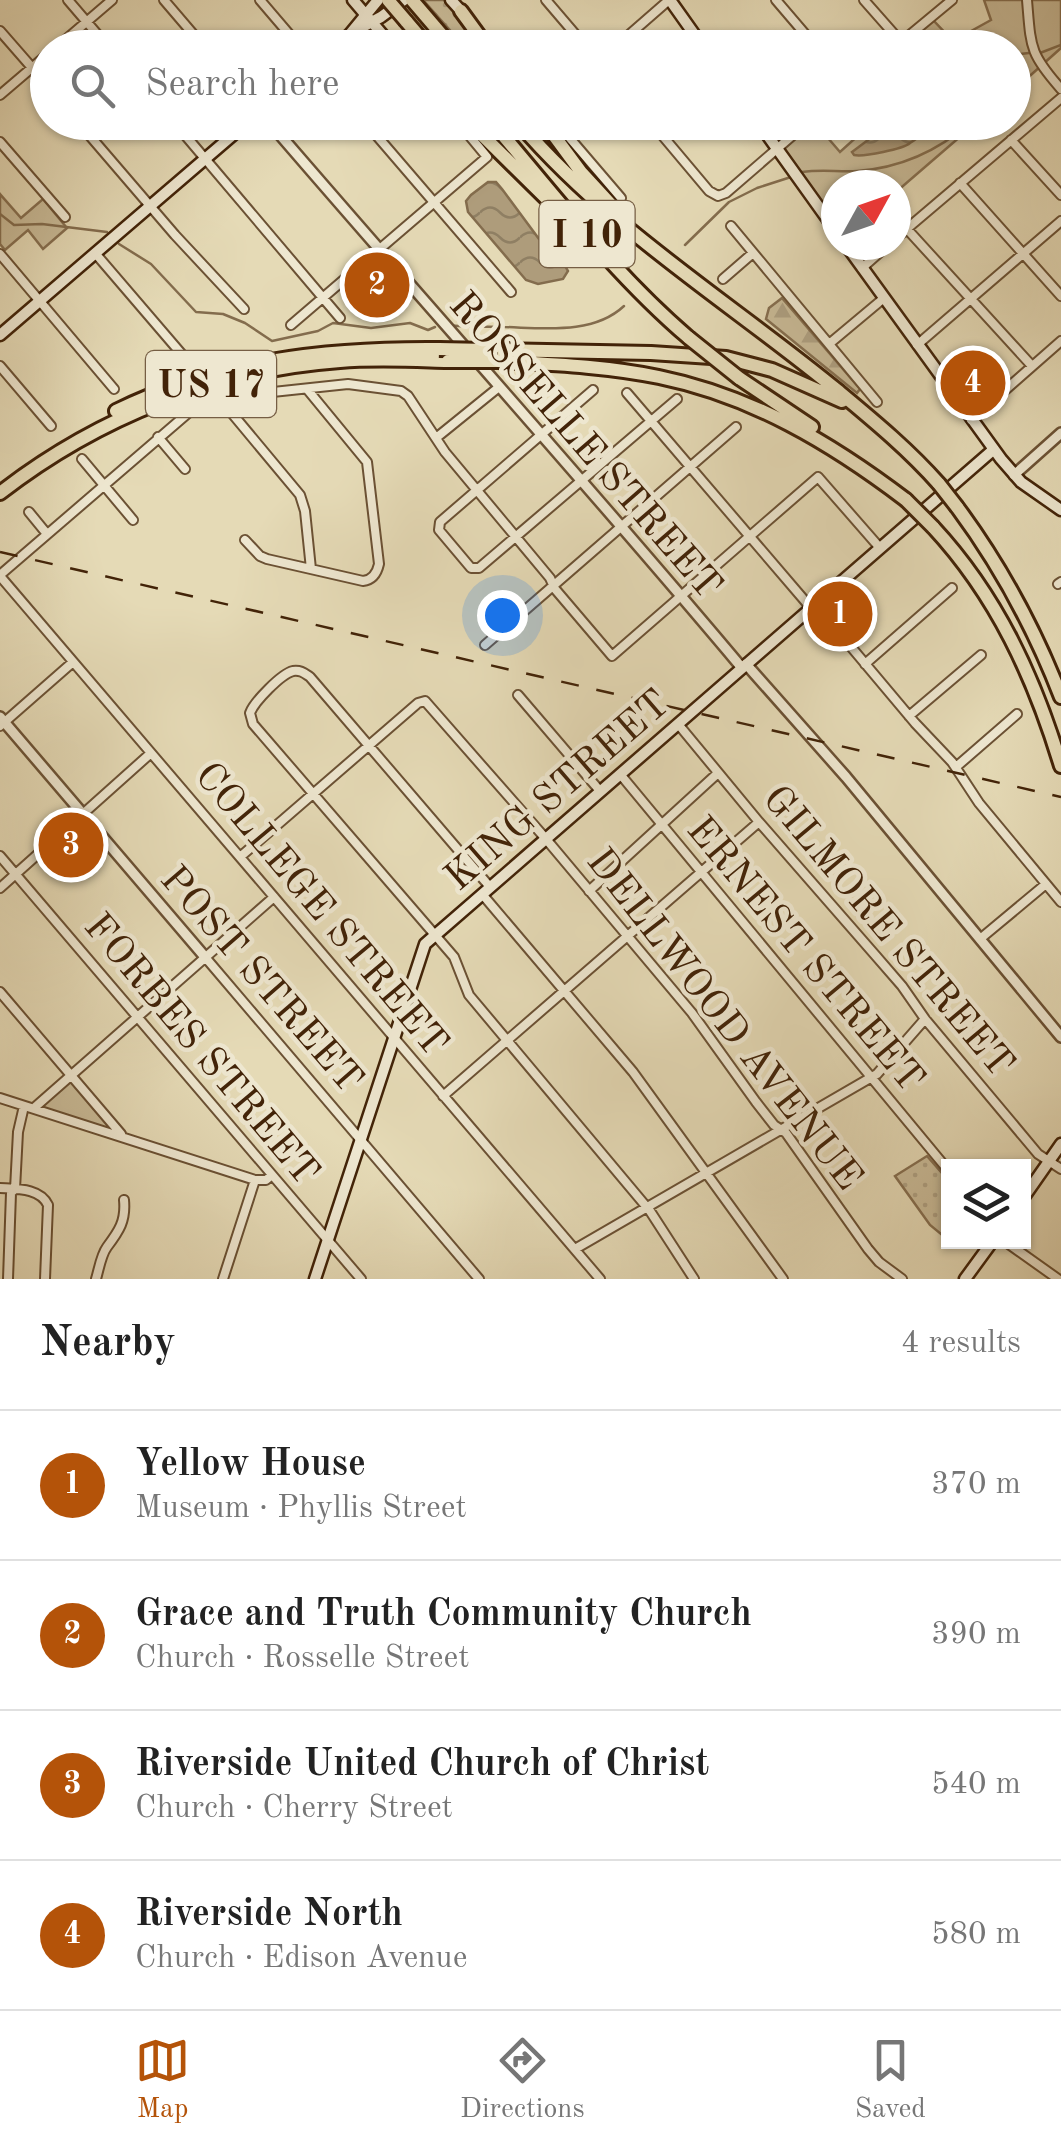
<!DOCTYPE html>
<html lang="en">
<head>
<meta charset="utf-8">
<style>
  body { margin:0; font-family:"Old Standard TT",serif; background:#f2f2f2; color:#222 }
  .controls { position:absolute; right:30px; bottom:30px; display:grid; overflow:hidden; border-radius:0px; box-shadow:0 2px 8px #0004 }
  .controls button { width:90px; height:90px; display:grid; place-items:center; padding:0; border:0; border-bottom:2px solid #e0e0e0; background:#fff; color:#222; font:50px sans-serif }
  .compass { position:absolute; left:821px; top:170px; width:90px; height:90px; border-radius:50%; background:#fff; box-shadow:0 2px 8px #0004; rotate:50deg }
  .you { position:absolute; left:502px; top:615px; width:35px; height:35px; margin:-25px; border:8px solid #fff; border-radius:50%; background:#1a73e8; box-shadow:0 0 0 15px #1a73e833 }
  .badge { display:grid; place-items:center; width:65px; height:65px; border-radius:50%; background:#b45309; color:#fff; font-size:32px; font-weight:700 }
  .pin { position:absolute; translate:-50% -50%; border:5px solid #fff; box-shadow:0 2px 10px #0006 }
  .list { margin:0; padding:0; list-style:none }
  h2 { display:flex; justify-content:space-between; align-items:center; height:130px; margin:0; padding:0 40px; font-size:42px }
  h2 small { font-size:32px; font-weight:400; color:#767676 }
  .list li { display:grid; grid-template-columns:65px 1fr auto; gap:30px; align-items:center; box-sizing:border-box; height:150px; padding:0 40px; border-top:2px solid #e0e0e0 }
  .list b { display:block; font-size:38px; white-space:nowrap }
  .list p { margin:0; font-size:32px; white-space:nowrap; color:#767676 }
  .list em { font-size:32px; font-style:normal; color:#767676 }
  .icon { flex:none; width:55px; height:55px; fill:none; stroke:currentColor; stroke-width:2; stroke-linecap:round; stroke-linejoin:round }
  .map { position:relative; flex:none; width:1061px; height:1279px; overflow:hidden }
  .search { position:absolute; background:#fff; box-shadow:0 2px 8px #0004; left:30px; right:30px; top:30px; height:110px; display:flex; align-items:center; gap:25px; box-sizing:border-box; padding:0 35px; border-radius:55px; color:#767676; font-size:38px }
  .sheet { height:730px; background:#fff }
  nav { display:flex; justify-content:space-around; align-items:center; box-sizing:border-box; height:140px; border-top:2px solid #e0e0e0; background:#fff; font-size:28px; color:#767676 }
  nav a { display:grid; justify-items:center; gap:5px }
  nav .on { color:#b45309 }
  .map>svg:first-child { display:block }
  .grass { fill:url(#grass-dots); stroke:#866f50; stroke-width:2.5 }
  .forest { fill:url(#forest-firs); stroke:#866f50; stroke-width:2.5 }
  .park { fill:#c9bb98; stroke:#866f50; stroke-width:2.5 }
  .water { fill:url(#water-waves); stroke:#836c4d; stroke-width:2.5 }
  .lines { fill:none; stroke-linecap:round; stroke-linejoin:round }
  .stream { stroke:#836c4d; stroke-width:2.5 }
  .minor-casing { stroke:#6b5134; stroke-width:12 }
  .tertiary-casing { stroke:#6b5134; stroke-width:14 }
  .secondary-casing { stroke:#422308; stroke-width:15 }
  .motorway-casing { stroke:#422308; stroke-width:18 }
  .minor { stroke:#eee7d0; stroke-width:8 }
  .tertiary { stroke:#eee7d0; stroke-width:9 }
  .secondary { stroke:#eee7d0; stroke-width:10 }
  .motorway { stroke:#e5dab6; stroke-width:12 }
  .rail { stroke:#422308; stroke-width:2.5; stroke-dasharray:18 18; stroke-linecap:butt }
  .motorway-bridge-casing { stroke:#422308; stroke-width:18; stroke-linecap:butt }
  .motorway-bridge { stroke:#e5dab6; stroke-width:12 }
  .labels { text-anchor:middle; stroke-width:9; stroke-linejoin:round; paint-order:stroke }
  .shield { fill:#eee7d0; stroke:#765e44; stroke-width:2.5 }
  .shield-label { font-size:38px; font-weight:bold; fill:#422308 }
  .street-label { font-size:40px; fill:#422308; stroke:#eee7d0 }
</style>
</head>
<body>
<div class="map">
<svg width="1061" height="1279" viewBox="0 0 1061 1279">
  <defs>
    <pattern id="grass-dots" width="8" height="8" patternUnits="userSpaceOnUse" patternTransform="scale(2.5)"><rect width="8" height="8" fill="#c9bb98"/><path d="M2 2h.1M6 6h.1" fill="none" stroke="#aea082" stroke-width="1.8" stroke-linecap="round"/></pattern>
    <pattern id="forest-firs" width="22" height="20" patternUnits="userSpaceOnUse" patternTransform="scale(2.5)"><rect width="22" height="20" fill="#c9bb98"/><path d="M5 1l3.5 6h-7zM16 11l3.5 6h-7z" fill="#aea082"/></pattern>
    <pattern id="water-waves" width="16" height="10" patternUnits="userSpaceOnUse" patternTransform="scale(2.5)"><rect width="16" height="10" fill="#ae9c7b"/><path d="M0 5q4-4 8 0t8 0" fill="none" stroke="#8f7f63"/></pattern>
  </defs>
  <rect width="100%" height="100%" fill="#e5dab6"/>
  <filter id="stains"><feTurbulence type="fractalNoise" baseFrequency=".002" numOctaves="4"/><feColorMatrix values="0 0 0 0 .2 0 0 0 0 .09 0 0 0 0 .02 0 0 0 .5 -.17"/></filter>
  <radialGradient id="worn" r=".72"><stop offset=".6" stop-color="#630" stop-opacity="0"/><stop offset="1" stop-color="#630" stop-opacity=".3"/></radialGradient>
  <path class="grass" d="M423 0H444L485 47H465Z
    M927 1156 948 1180 947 1239 930 1225 895 1176Z"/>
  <path class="forest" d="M782 298 860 389 857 393 766 319 769 308Z"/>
  <path class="park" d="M984 0H1061V48L1014 90V48H898L932 19 953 41 991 20Z
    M811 123H815L840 152 872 123H976L896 192V185H836V225L781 149Z
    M0 194 21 218 43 199 67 228 43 249 28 230 5 250 0 244Z
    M71 1080 111 1128V1130L40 1107Z"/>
  <path class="water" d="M892 122 937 123C927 129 920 137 910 143 903 149 864 157 854 155L852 152Z
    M488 182H496L502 189 539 239C551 246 562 259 568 271L563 279 538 284 526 280 468 212 466 201 471 195Z"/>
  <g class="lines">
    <path class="stream" d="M1040 53 1061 45
      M1014 69 1020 54 1029 53
      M802 172C822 169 837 172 857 171 901 168 938 151 971 122
      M0 214 14 225 42 224 107 232
      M119 244 151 264 196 312 223 314 245 323 272 341 318 331 333 323 371 328 410 323 428 330 435 327
      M685 245 729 202 757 188 791 177
      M449 325C468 328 485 326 504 327 544 328 593 335 624 306"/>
    <g class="minor-casing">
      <path id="minor" d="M68 0 109 48
        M164 0 205 48
        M260 0 301 48
        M546 0 587 48
        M776 0 817 48
        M864 0 901 42
        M1027 0C1031 47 1029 53 1061 89
        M0 31 48 86
        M56 48 112 0
        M614 48 669 0
        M894 48 952 0
        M0 95 48 54
        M78 122 175 235 244 309
        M174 122 340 318
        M365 122 511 292
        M556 122 621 198
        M651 122 709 191 718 196 726 193 808 122
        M1011 140 1061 195
        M0 142 65 217
        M960 183 1061 296
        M731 226 877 402
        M907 229 1032 366
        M896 238 1061 98
        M95 253 191 365
        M0 254 114 389
        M862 268 888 245
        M723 279 753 253
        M291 325 487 157 458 122
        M829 344 884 298
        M917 345 1061 221
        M0 366 51 426
        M593 390 440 522 439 530 471 568H479L677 399
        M627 393 811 608
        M220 399 300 495 305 511 311 569
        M971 420 1061 341
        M158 437 185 469
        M436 438 499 387
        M82 459 133 520
        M29 512 47 534
        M245 540 260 556 267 559 363 581C373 580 377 573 379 564L367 462 307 389
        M0 575 194 408 235 396 348 384 401 391 408 396 445 452 550 578 555 589 612 656 818 477 880 548
        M0 576 600 1279
        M1058 584 1061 582
        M815 604 915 723 952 762 979 803 1061 902
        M485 645 736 427
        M865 664 952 588
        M518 695 600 791
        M909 716 981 655
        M678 724 759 822 876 956 902 986 925 1019 1038 1154 1061 1169
        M0 726 73 662
        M956 767 1017 714
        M620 774 948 1170
        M0 856 361 1279
        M240 857 418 703 425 701 546 839 692 1013 756 1102 774 1125 786 1133 868 1249 879 1262 902 1279
        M490 887 310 677C304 673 301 670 293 671 281 674 254 702 250 713L253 724 454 957 469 995 650 1211 694 1279
        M0 888 151 753
        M589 891 718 773
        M482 894 633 1072 783 1279
        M980 939 1046 884
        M205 957 479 1279
        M0 992 121 1134
        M443 1096 759 822
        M0 1098 255 1180H266L272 1175
        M34 1108 274 897
        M0 1188C17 1189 40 1188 48 1205L45 1279
        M1006 1242 1058 1279
        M575 1249 877 1074 925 1019
        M8 1279 11 1193 15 1189 18 1132 24 1106
        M96 1279C99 1269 101 1255 107 1247 119 1231 126 1221 124 1200
        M223 1279 255 1180"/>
    </g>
    <g class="tertiary-casing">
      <path id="tertiary" d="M269 122C426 305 587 483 742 668
        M1014 475 1061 433
        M746 664 846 777 1061 1037
        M0 717 205 957"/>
    </g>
    <g class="secondary-casing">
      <path id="secondary" d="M353 0 394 48
        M451 0 461 11
        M670 0 704 48
        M355 31 381 17 404 0
        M335 48 350 34 378 0
        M758 122 836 231
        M846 245 1001 459 1021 482 1061 510
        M0 335 248 122
        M1024 1197 1061 1144
        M315 1279 425 944 993 450
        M965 1279 992 1242"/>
    </g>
    <g class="motorway-casing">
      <path id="motorway" d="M412 0 453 48
        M461 11 488 48
        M406 21 429 48
        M469 122 549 201
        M492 122C555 196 615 275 689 338
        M518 122C609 229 731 303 838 391 874 421 909 450 939 484
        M544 122 581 172 615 209
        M488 350 651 353 726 358 772 370 842 401
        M498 361C552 364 606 366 659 377 752 396 831 443 906 500
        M739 378 812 427
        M116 411C220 360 324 348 439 349
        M0 493C98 417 216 370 340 361 376 358 412 360 448 361
        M957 507C1000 565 1035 630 1061 697
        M933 527C997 596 1034 677 1061 766"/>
    </g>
    <use href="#minor" class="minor"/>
    <use href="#tertiary" class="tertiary"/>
    <use href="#secondary" class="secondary"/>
    <use href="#motorway" class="motorway"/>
    <path class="rail" d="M0 552 1061 797"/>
    <g class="motorway-bridge-casing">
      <path id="motorway-bridge" d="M388 0 406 21
        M689 338 739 378
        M439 349 488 350
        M448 361H498
        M939 484 957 507
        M906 500 933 527"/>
    </g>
    <use href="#motorway-bridge" class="motorway-bridge"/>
  </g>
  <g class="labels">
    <g class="shield">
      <rect x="539.5" y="201" width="95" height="66" rx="8"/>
      <rect x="146" y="351" width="130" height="66" rx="8"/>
    </g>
    <g class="shield-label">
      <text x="587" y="247">I 10</text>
      <text x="211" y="397">US 17</text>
    </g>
    <g class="street-label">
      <text transform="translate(587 444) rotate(49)" y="14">ROSSELLE STREET</text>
      <text transform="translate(556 789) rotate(-41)" y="14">KING STREET</text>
      <text transform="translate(323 908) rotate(50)" y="14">COLLEGE STREET</text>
      <text transform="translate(890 930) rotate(50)" y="14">GILMORE STREET</text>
      <text transform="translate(807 953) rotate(50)" y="14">ERNEST STREET</text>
      <text transform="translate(263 978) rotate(49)" y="14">POST STREET</text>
      <text transform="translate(726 1018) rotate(52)" y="14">DELLWOOD AVENUE</text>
      <text transform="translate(203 1048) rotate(50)" y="14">FORBES STREET</text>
    </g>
  </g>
  <rect width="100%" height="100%" filter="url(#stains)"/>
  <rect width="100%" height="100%" fill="url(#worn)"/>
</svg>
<div class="controls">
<button><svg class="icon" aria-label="layers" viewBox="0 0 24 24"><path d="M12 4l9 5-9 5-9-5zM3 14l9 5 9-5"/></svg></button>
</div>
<svg class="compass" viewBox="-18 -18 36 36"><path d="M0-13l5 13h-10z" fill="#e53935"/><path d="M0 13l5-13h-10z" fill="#767676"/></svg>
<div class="you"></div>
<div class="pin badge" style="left:840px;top:614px">1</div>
<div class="pin badge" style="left:377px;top:285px">2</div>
<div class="pin badge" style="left:71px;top:845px">3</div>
<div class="pin badge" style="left:973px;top:383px">4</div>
<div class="search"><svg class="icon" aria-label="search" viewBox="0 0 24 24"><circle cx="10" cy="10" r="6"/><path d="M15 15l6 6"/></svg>Search here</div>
</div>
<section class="sheet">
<h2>Nearby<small>4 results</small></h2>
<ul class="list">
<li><span class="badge">1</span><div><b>Yellow House</b><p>Museum · Phyllis Street</p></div><em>370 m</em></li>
<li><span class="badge">2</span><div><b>Grace and Truth Community Church</b><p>Church · Rosselle Street</p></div><em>390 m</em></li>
<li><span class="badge">3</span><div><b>Riverside United Church of Christ</b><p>Church · Cherry Street</p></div><em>540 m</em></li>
<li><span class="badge">4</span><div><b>Riverside North</b><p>Church · Edison Avenue</p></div><em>580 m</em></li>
</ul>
</section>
<nav>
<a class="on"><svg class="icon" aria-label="map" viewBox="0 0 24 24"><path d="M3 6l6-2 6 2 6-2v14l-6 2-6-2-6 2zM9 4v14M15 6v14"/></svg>Map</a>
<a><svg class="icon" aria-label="directions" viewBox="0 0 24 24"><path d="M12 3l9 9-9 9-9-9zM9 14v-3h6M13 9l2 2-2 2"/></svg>Directions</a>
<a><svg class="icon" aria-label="saved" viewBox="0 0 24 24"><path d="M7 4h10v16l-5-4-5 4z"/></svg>Saved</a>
</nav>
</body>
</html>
